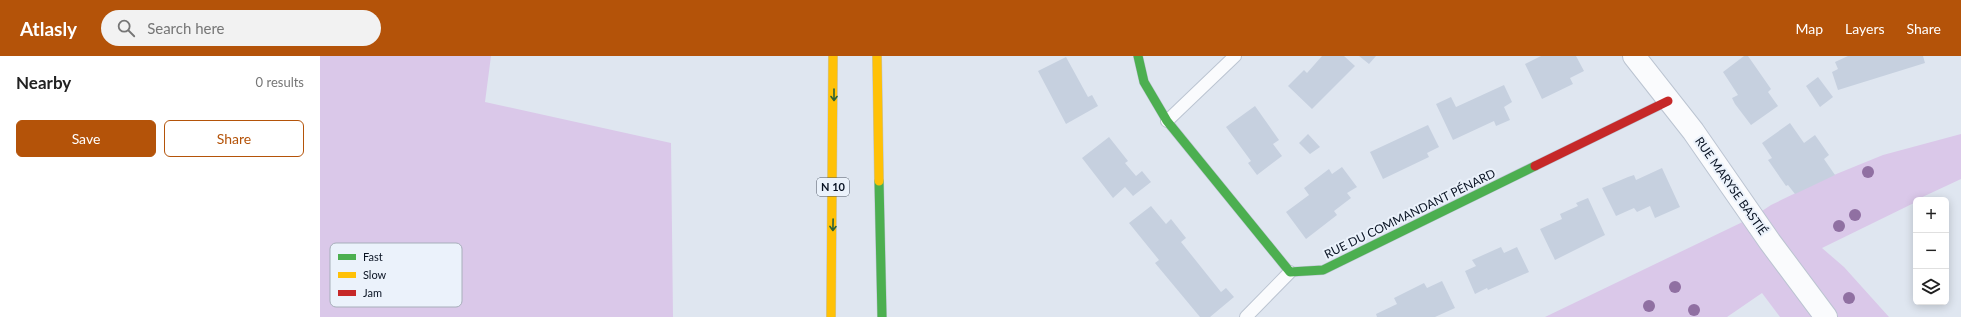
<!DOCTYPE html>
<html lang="en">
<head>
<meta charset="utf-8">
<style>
  body { margin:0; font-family:Lato,sans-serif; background:#f2f2f2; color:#222 }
  .controls { position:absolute; right:12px; bottom:12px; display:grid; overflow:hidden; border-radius:6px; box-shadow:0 2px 10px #0003 }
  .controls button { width:36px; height:36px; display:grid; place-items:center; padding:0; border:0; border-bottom:1px solid #e0e0e0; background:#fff; color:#222; font:20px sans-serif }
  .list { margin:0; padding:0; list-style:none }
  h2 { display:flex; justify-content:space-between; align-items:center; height:52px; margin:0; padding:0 16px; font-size:17px }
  h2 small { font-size:13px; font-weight:400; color:#767676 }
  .actions { display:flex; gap:8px; padding:12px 16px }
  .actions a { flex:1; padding:9px 0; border:1px solid #b45309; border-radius:6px; text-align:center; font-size:14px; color:#b45309 }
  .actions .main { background:#b45309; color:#fff }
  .icon { flex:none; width:22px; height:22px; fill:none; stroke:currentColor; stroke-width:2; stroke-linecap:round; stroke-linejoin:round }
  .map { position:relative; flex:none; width:1641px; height:261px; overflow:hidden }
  header { display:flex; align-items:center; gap:24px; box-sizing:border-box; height:56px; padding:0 20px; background:#b45309; color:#fff }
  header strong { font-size:19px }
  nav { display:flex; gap:22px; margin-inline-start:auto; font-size:14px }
  .search { width:280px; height:36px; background:#f2f2f2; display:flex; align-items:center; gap:10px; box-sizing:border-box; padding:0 14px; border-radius:22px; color:#767676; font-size:15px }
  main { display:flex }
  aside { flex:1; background:#fff }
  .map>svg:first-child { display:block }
  .green { fill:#dac8e9 }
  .building { fill:#c6d0df }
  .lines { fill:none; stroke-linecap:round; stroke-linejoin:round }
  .lane-casing { stroke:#bbc4d1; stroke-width:14 }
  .street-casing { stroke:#bbc4d1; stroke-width:24 }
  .fast-casing { stroke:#bbc4d1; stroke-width:10 }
  .slow-casing { stroke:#bbc4d1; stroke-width:10 }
  .jam-casing { stroke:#bbc4d1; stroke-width:10 }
  .lane { stroke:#fafbfd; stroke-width:12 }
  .street { stroke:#fafbfd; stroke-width:22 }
  .fast { stroke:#4caf50; stroke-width:9 }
  .slow { stroke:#ffc107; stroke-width:9 }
  .jam { stroke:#c62828; stroke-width:9 }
  .tree { fill:#9070a2 }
  .oneway { stroke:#2a6039 }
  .labels { text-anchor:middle; stroke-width:4; stroke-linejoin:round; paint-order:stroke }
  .shield { fill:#ebf2fb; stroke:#4c5563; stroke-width:1 }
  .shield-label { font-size:11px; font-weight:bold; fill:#081222 }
  .street-label { font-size:12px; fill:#081222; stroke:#ebf2fb }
  .key { fill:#ebf2fb; stroke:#a7afba; stroke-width:1 }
  .key-label { font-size:11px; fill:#081222 }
</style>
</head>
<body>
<header>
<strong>Atlasly</strong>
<div class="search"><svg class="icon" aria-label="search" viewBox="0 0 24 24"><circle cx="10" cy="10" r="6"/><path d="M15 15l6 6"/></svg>Search here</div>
<nav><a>Map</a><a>Layers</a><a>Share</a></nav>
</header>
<main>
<aside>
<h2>Nearby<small>0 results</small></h2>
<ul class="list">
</ul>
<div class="actions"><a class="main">Save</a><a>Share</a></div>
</aside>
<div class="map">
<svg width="1641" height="261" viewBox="0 0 1641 261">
  <rect width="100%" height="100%" fill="#dfe6f0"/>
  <path class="green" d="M0 0H171L165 46 351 87 353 261H0Z
    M1641 78V123L1596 144V146L1502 192 1524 211 1569 261H1460L1442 237 1407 261H1225L1433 161 1451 149 1509 121 1563 99Z"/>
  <path class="building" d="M1002 0H1024L1035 10 992 53 968 30 984 14 987 17Z
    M1039 0H1056L1049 8Z
    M1221 0H1256L1264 15 1250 22 1253 28 1222 43 1205 8Z
    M1424 0H1428L1451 33 1448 36 1458 50 1431 69 1415 48 1412 42 1418 39 1403 16Z
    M1528 0H1603L1605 7 1518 34 1512 16 1518 13 1515 6Z
    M746 1 768 41 772 39 778 50 746 68 718 15Z
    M1498 21 1513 41 1500 51 1486 30Z
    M1184 29 1192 46 1184 51 1190 64 1176 70 1174 65 1133 84 1116 48 1131 41 1136 51Z
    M935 50 959 84 953 88 962 100 937 119 928 107 931 105 906 71Z
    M1470 67 1484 87 1495 79 1509 99 1504 103 1515 119 1475 138 1468 129 1466 130 1448 104 1452 102 1442 87Z
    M1108 69 1119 91 1107 97 1109 101 1063 123 1050 96Z
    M988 78 1000 91 990 98 979 87Z
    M789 81 808 105 805 107 816 120 822 115 831 126 813 140 805 131 793 142 762 102Z
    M1022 111 1037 131 1027 137 1031 142 1014 155 1017 159 986 183 966 156 989 139 984 132 1009 113 1012 118Z
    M1342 112 1360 151 1335 162 1330 150 1317 156 1314 152 1296 160 1282 132 1308 121 1314 119 1316 124Z
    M1268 142 1285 179 1235 204 1220 173 1242 163 1240 158 1258 150 1256 147Z
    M831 150 846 168 851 163 866 182 861 186 901 236 906 232 914 241 890 261H880L835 207 839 204 809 167Z
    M1181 191 1184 197 1197 191 1209 216 1168 234 1167 232 1155 238 1145 215 1156 210 1152 204Z
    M1122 225 1135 252 1115 261H1057L1056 258 1077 248 1074 242 1104 227 1107 232Z"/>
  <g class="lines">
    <g class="lane-casing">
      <path id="lane" d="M847 65 915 0
        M926 261 970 216"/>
    </g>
    <g class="street-casing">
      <path id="street" d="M1314 0 1373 75 1450 186 1506 261"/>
    </g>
    <g class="fast-casing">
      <path id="fast" d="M818 0 824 26 847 65 970 216 1003 214 1215 110
        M559 125 562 261"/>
    </g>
    <g class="slow-casing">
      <path id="slow" d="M557 0 559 125
        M511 261 513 0"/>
    </g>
    <g class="jam-casing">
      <path id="jam" d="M1215 110 1348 45"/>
    </g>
    <use href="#lane" class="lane"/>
    <use href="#street" class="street"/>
    <use href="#fast" class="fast"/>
    <use href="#slow" class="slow"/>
    <use href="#jam" class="jam"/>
  </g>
  <g class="tree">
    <circle cx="1548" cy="116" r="6"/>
    <circle cx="1535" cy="159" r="6"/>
    <circle cx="1519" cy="170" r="6"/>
    <circle cx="1355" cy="231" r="6"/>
    <circle cx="1529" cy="242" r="6"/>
    <circle cx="1329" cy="250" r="6"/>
    <circle cx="1374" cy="254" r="6"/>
  </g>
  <defs><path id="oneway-shaft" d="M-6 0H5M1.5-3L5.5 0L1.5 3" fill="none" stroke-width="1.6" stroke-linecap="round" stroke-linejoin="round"/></defs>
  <g class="oneway">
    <use href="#oneway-shaft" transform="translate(514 39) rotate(90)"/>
    <use href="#oneway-shaft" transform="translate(513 169) rotate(91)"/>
  </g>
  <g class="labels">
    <rect class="shield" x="497" y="122" width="32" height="18" rx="3"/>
    <g class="shield-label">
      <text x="513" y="135">N 10</text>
    </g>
    <g class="street-label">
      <text transform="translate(1411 130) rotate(55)" y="4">RUE MARYSE BASTIÉ</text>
      <text transform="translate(1090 158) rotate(-26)" y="4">RUE DU COMMANDANT PÉNARD</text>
    </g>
  </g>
  <rect x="10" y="187" width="132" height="64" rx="6" class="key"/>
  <rect x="18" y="198" width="18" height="6" fill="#4caf50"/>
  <rect x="18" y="216" width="18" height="6" fill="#ffc107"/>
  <rect x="18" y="234" width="18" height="6" fill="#c62828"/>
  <g class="key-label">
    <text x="43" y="205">Fast</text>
    <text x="43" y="223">Slow</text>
    <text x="43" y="241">Jam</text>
  </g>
</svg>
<div class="controls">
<button>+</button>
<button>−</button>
<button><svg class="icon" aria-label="layers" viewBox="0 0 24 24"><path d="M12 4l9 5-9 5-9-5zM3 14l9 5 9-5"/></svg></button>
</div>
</div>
</main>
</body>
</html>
